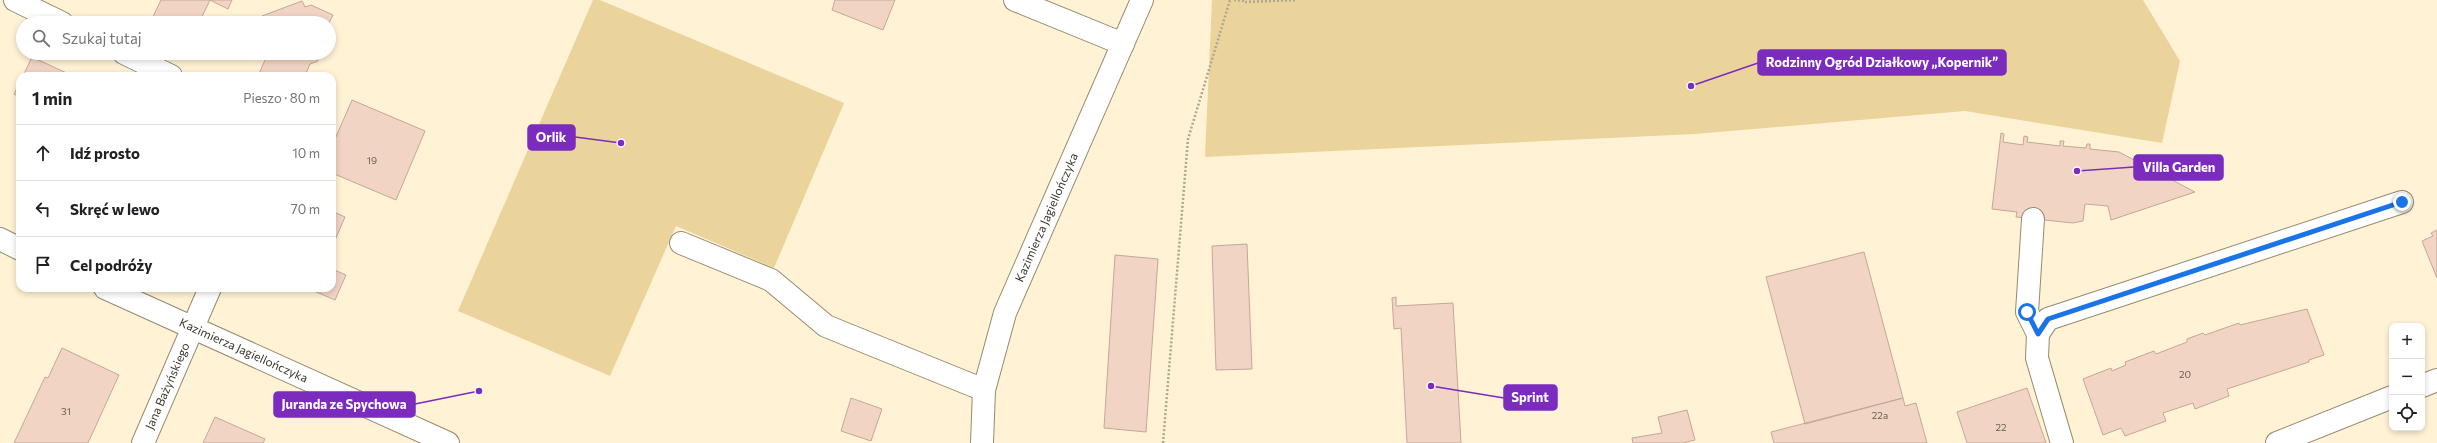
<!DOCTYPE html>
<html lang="pl">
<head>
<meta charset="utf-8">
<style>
  body { margin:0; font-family:Commissioner,sans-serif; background:#f6f6f6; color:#202124 }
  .controls { position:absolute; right:12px; bottom:12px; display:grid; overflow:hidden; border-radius:8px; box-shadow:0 2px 6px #0003 }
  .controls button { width:36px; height:36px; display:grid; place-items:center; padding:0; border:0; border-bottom:1px solid #e0e0e0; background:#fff; color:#202124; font:20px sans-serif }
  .stop { position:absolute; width:12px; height:12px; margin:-9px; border:3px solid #1a73e8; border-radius:50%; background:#fff }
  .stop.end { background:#1a73e8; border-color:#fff; box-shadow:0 1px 4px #0008 }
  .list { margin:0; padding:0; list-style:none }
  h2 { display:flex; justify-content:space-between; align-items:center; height:52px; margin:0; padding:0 16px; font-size:17px }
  h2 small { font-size:13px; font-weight:400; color:#757577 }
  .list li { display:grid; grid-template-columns:26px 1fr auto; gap:12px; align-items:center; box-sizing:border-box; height:56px; padding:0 16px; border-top:1px solid #e0e0e0 }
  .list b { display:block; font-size:15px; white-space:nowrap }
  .list em { font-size:13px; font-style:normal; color:#757577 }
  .icon { flex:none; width:22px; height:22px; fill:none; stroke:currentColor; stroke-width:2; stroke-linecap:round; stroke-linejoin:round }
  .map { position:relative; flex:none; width:2437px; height:443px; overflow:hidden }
  .search { position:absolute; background:#fff; box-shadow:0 2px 6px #0003; left:16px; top:16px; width:320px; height:44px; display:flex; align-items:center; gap:10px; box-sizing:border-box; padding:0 14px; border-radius:22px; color:#757577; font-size:15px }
  .panel { position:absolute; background:#fff; box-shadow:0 2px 6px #0003; left:16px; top:72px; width:320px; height:220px; border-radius:12px }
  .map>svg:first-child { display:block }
  .green { fill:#ebd49c }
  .building { fill:#f2d4c4; stroke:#c5a798 }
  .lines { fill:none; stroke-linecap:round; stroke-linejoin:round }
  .minor-casing { stroke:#968a6f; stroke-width:24 }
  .path { stroke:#b0a691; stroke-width:2.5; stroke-dasharray:2 2; stroke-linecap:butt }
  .minor { stroke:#fff; stroke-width:22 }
  .route { stroke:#1a73e8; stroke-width:5 }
  .labels { text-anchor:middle; stroke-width:3.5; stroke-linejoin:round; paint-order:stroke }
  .number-label { font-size:10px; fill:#695e51 }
  .street-label { font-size:12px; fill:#3b362b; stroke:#fff }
  .leader { fill:none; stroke:#7b2cbf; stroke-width:1.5 }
  .callout-dot { fill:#7b2cbf; stroke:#fff; stroke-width:1.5 }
  .callout { fill:#7b2cbf; stroke:#7b2cbf; stroke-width:1.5 }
  .callout-label { font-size:13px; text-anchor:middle; font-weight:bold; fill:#fff }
</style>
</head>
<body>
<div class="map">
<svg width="2437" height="443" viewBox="0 0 2437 443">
  <rect width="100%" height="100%" fill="#fff2d5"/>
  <path class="green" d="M593 0H600L844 103 774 268 676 226 610 376 458 311Z
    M1212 0H2143L2180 61 2162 143 1965 111 1695 134 1205 157Z"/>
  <path class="building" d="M161 0H210L199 23H150Z
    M210 0H232L228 9Z
    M835 0H895L883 30 832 10Z
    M302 1 305 7 311 5 333 15 329 23H265L262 16Z
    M268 53H316L318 61 310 64 305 76H258Z
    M32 57 73 76H23Z
    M20 82V97L14 94Z
    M352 100 425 131 396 200 332 173V146Z
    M2001 133 2004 134 2003 142 2023 145 2024 136 2028 137 2027 142 2060 146V141H2064L2063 146 2086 148 2087 144H2090V149L2119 152 2195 192 2111 220 2108 206 2085 204 2083 221 2073 223 2016 217 2017 212 1992 209Z
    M332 211 345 217 332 247Z
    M2437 230V278L2422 241 2433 236 2431 233Z
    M1247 244 1252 369 1216 370 1212 246Z
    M1864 252 1903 398 1805 424 1766 277Z
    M1115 255 1158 259 1146 432 1104 428Z
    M332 269 346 275 335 300 307 288H332Z
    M1396 297V306L1453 303 1461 443H1407L1401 328 1394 329 1392 298Z
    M2307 309 2324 355 2309 360V362L2227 389 2229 396 2195 409 2193 403 2163 413 2166 421 2125 436 2121 428 2103 435 2083 379 2111 368 2112 371 2126 365 2125 362 2154 351 2156 354 2187 342V339L2203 333 2205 335 2239 323 2240 325Z
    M62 348 119 375 88 443H14L45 377 48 378Z
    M2027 388 2046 443H1967L1957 412Z
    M851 398 882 409 871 441 841 431Z
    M1903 398 1905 406 1916 403 1927 443H1774L1771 432Z
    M1687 410 1695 440 1683 443H1633L1632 438 1662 433 1658 417Z
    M215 417 265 439 263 443H203Z"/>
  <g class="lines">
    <g class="minor-casing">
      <g id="minor">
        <path d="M15 0 62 23"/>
        <path d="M1015 0 1123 44"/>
        <path d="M124 53 171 76"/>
        <path d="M2033 219 2027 312 2038 334"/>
        <path d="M0 239 20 249"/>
        <path d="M681 243 771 280 826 326 984 390"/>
        <path id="s1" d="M105 288 448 443"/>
        <path d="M2422 386 2437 380"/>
        <path id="s2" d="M143 443 210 288"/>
        <path id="s3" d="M982 443 984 390 1005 313 1142 0"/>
        <path d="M2062 443 2037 358 2038 334 2048 319 2402 202"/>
        <path d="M2277 443 2392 397"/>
      </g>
    </g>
    <path class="path" d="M1234 0 1245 1
      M1245 2 1297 0
      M1163 443 1188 139 1230 0"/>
    <use href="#minor" class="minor"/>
  </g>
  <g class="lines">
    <path class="route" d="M2027 312 2038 334 2048 319 2402 202"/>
  </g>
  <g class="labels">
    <g class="number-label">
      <text x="372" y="164">19</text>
      <text x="2185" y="378">20</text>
      <text x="66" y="415">31</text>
      <text x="1880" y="419">22a</text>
      <text x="2001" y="431">22</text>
    </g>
    <g class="street-label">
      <text dy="4" stroke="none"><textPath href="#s3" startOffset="237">Kazimierza Jagiellończyka</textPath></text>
      <text dy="4" stroke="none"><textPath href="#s1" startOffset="152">Kazimierza Jagiellończyka</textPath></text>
      <text dy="4" stroke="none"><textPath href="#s2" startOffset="62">Jana Bażyńskiego</textPath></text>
    </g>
  </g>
  <path class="leader" d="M1691 86L1758 63M621 143L575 137M2077 171L2134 167M1431 386L1504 398M479 391L415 404"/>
  <g class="callout-dot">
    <circle cx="1691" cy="86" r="4"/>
    <circle cx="621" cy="143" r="4"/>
    <circle cx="2077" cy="171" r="4"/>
    <circle cx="1431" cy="386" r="4"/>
    <circle cx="479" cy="391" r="4"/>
  </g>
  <g class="callout">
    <rect x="1758" y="50" width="248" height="25" rx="4"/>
    <rect x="528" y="125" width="47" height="25" rx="4"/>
    <rect x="2134" y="155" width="89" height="25" rx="4"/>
    <rect x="1504" y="385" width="53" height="25" rx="4"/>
    <rect x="274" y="392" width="141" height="25" rx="4"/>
  </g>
  <g class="callout-label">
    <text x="1882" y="67">Rodzinny Ogród Działkowy „Kopernik”</text>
    <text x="551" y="142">Orlik</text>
    <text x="2179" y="172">Villa Garden</text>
    <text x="1530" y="402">Sprint</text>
    <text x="344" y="409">Juranda ze Spychowa</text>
  </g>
</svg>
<div class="controls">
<button>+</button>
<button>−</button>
<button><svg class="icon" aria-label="locate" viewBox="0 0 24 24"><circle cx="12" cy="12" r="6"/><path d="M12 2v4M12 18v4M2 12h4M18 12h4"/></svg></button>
</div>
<div class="stop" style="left:2027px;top:312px"></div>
<div class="stop end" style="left:2402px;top:202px"></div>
<div class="search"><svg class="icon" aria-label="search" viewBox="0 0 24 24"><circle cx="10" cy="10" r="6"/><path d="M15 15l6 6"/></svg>Szukaj tutaj</div>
<section class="panel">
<h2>1 min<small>Pieszo · 80 m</small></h2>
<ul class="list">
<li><svg class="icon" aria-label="ahead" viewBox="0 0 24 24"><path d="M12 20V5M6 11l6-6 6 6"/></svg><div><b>Idź prosto</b></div><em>10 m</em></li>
<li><svg class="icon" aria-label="left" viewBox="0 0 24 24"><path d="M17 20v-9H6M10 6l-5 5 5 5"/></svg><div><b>Skręć w lewo</b></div><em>70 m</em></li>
<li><svg class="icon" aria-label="arrive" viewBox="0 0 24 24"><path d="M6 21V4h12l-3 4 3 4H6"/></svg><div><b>Cel podróży</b></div></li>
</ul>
</section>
</div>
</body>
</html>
